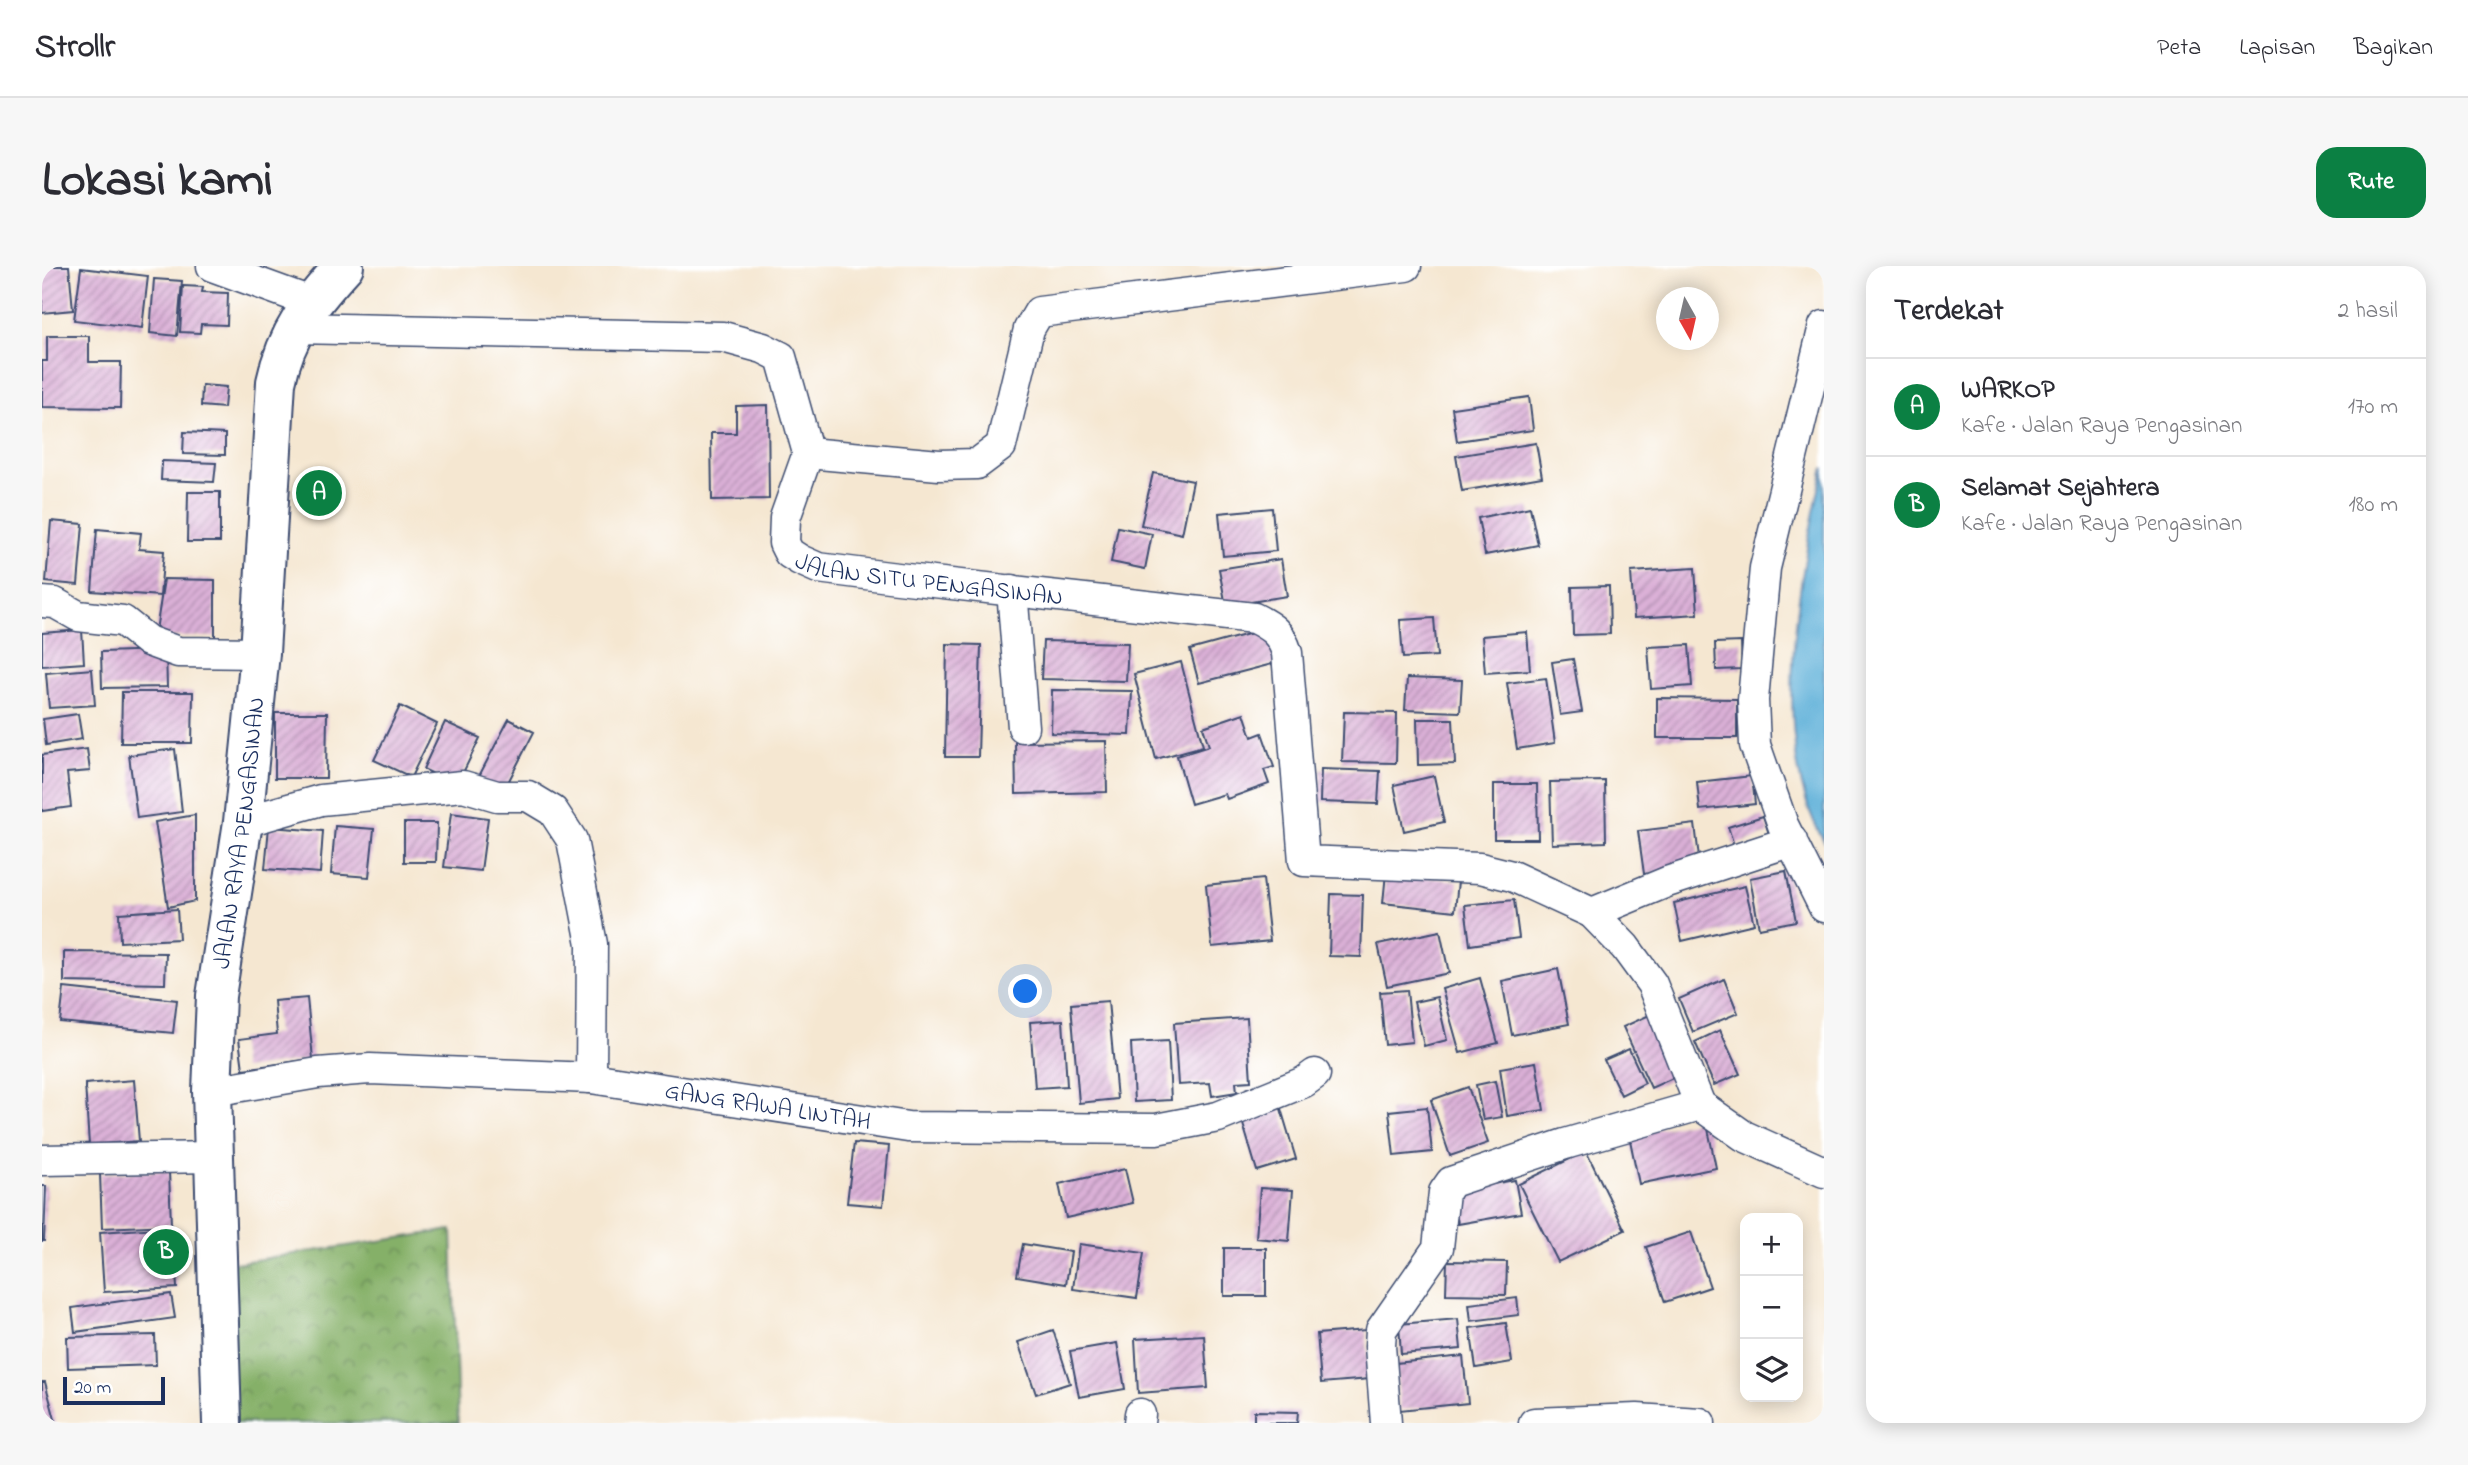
<!DOCTYPE html>
<html lang="id">
<head>
<meta charset="utf-8">
<style>
  body { margin:0; font-family:"Indie Flower",sans-serif; background:#f7f7f7; color:#2b2b33 }
  .controls { position:absolute; right:21px; bottom:21px; display:grid; overflow:hidden; border-radius:14px; box-shadow:0 4px 18px #0003 }
  .controls button { width:63px; height:63px; display:grid; place-items:center; padding:0; border:0; border-bottom:2px solid #e1e1e2; background:#fff; color:#2b2b33; font:35px sans-serif }
  .compass { position:absolute; left:1614px; top:21px; width:63px; height:63px; border-radius:50%; background:#fff; box-shadow:0 4px 18px #0003; rotate:172deg }
  .scale { position:absolute; left:21px; bottom:18px; width:102px; box-sizing:border-box; padding-left:7px; border:4px solid #1b2f5e; border-top:0; font-size:19px; line-height:24px; white-space:nowrap; color:#1b2f5e; -webkit-text-stroke:5px #fff; paint-order:stroke }
  .you { position:absolute; left:984px; top:726px; width:24px; height:24px; margin:-18px; border:5px solid #fff; border-radius:50%; background:#1a73e8; box-shadow:0 0 0 10px #1a73e833 }
  .badge { display:grid; place-items:center; width:46px; height:46px; border-radius:50%; background:#0b8043; color:#fff; font-size:23px; font-weight:700 }
  .pin { position:absolute; translate:-50% -50%; border:4px solid #fff; box-shadow:0 2px 7px #0006 }
  .list { margin:0; padding:0; list-style:none }
  h2 { display:flex; justify-content:space-between; align-items:center; height:91px; margin:0; padding:0 28px; font-size:30px }
  h2 small { font-size:23px; font-weight:400; color:#7c7c81 }
  .list li { display:grid; grid-template-columns:46px 1fr auto; gap:21px; align-items:center; box-sizing:border-box; height:98px; padding:0 28px; border-top:2px solid #e1e1e2 }
  .list b { display:block; font-size:26px; white-space:nowrap }
  .list p { margin:0; font-size:23px; white-space:nowrap; color:#7c7c81 }
  .list em { font-size:23px; font-style:normal; color:#7c7c81 }
  .icon { flex:none; width:38px; height:38px; fill:none; stroke:currentColor; stroke-width:2; stroke-linecap:round; stroke-linejoin:round }
  .map { position:relative; flex:none; width:1782px; height:1157px; overflow:hidden; border-radius:21px }
  header { display:flex; align-items:center; gap:42px; box-sizing:border-box; height:98px; padding:0 35px; background:#fff; border-bottom:2px solid #e1e1e2 }
  header strong { font-size:33px }
  nav { display:flex; gap:38px; margin-inline-start:auto; font-size:24px }
  .intro { display:flex; align-items:center; justify-content:space-between; box-sizing:border-box; height:168px; padding:0 42px }
  h1 { margin:0; font-size:49px }
  .button { padding:18px 32px; border-radius:21px; background:#0b8043; color:#fff; font-size:24px; font-weight:700 }
  main { display:flex; gap:42px; padding:0 42px }
  aside { flex:1; background:#fff; border-radius:21px; box-shadow:0 4px 18px #0003 }
  .map>svg:first-child { display:block }
  .forest { fill:url(#forest-crowns); stroke:#507063; stroke-width:2 }
  .water { fill:#5cafd8; stroke:#3c6f9b; stroke-width:2 }
  .building { fill:url(#building-hatch) }
  .lines { fill:none; stroke-linecap:round; stroke-linejoin:round }
  .minor-casing { stroke:#3c4b6f; stroke-width:33 }
  .secondary-casing { stroke:#3c4b6f; stroke-width:42 }
  .minor { stroke:#fff; stroke-width:30 }
  .secondary { stroke:#fff; stroke-width:38 }
  .labels { text-anchor:middle; stroke-width:5; stroke-linejoin:round; paint-order:stroke }
  .street-label { font-size:24px; fill:#1b2f5e; stroke:#fff }
</style>
</head>
<body>
<header>
<strong>Strollr</strong>
<nav><a>Peta</a><a>Lapisan</a><a>Bagikan</a></nav>
</header>
<div class="intro"><h1>Lokasi kami</h1><a class="button">Rute</a></div>
<main>
<div class="map">
<svg width="1782" height="1157" viewBox="0 0 1782 1157">
  <defs>
    <pattern id="forest-crowns" width="20" height="18" patternUnits="userSpaceOnUse" patternTransform="scale(1.75)"><rect width="20" height="18" fill="#85b068"/><path d="M2 6a3 3 0 1 1 6 0M12 15a3 3 0 1 1 6 0" fill="none" stroke="#6c9059"/></pattern>
    <pattern id="building-hatch" width="6" height="6" patternUnits="userSpaceOnUse" patternTransform="scale(1.75)"><rect width="6" height="6" fill="#dbb0d7"/><path d="M-1 1l2-2M0 6l6-6M5 7l2-2" fill="none" stroke="#b190b2"/></pattern>
  </defs>
  <rect width="100%" height="100%" fill="#fff"/>
  <filter id="ink" filterUnits="userSpaceOnUse"><feTurbulence type="fractalNoise" baseFrequency=".0143" numOctaves="2"/><feDisplacementMap in="SourceGraphic" scale="14" xChannelSelector="R" yChannelSelector="G"/><feConvolveMatrix kernelMatrix="1 2 1 2 8 2 1 2 1" color-interpolation-filters="sRGB"/></filter>
  <filter id="wash" filterUnits="userSpaceOnUse"><feTurbulence type="fractalNoise" baseFrequency=".00686" numOctaves="4" result="noise"/><feDisplacementMap in="SourceGraphic" scale="28" xChannelSelector="R" yChannelSelector="G"/><feGaussianBlur stdDeviation="1.57" result="paint"/><feColorMatrix in="noise" values="0 0 0 0 0 0 0 0 0 0 0 0 0 0 0 0 0 1.4 0 .05"/><feComposite in="paint" operator="in"/></filter>
  <g filter="url(#wash)">
    <rect width="100%" height="100%" fill="#f5e7d1"/>
    <path class="forest" d="M410 964 416 1157H178L173 1000Z"/>
    <path class="water" d="M1782 202V575C1725 480 1757 305 1782 202Z"/>
    <g id="blocks">
      <path class="building" d="M0 0H27L31 44 0 47Z
        M39 2 106 10 100 62 32 54Z
        M112 13 140 15 135 70 108 67Z
        M141 20 161 21 160 26 186 27 185 59 159 58 158 67 138 66Z
        M5 70H47V96H79L78 142 0 141V95H5Z
        M160 119 184 121 182 142 159 140Z
        M1487 131 1491 164 1415 175 1410 142Z
        M726 139 727 233 670 234 669 167H694V140Z
        M142 166 183 168V189L141 188Z
        M1494 177 1500 211 1420 225 1414 190Z
        M120 195 174 197 172 216 119 214Z
        M1111 207 1151 215 1140 268 1099 259Z
        M146 226H178V276H145Z
        M1488 241 1496 279 1443 289 1436 252Z
        M1230 242 1234 285 1181 290 1177 247Z
        M9 255 41 258 36 319 4 316Z
        M1076 261 1110 268 1103 303 1069 296Z
        M55 263 99 267 97 283 122 285 118 330 50 325Z
        M1239 293 1245 330 1184 340 1177 303Z
        M1653 302 1656 348 1592 352 1589 306Z
        M122 313 173 314V371H113Z
        M1567 320 1568 368 1531 369 1530 321Z
        M1392 352 1395 390 1361 392 1358 354Z
        M1225 363 1234 397 1157 417 1148 384Z
        M40 364 42 397 0 400V367Z
        M1485 366 1488 404 1443 407 1440 370Z
        M1001 375 1086 377 1084 415 999 413Z
        M1699 376 1700 403 1674 404 1673 377Z
        M905 378 939 379 936 491H903Z
        M1647 379 1650 420 1609 423 1606 381Z
        M124 384 125 421 60 422 59 386Z
        M1531 393 1540 446 1518 449 1510 396Z
        M1139 396 1161 480 1114 493 1092 408Z
        M50 403 53 439 7 442 4 407Z
        M1365 412 1420 414 1418 446 1363 444Z
        M1504 412 1513 477 1475 483 1465 417Z
        M1010 424 1090 425 1088 469 1009 467Z
        M80 426H151L150 477H79Z
        M1615 432 1695 433V472H1615Z
        M358 440 395 458 369 511 332 494Z
        M1302 446 1355 447 1354 497 1300 496Z
        M233 447H285L284 512H233Z
        M1202 447 1210 471 1220 467 1232 501 1222 504 1227 518 1185 533 1183 528 1149 538 1135 490 1167 480 1161 461Z
        M36 448 40 473 4 479 1 453Z
        M467 453 492 466 461 526 436 512Z
        M1375 453H1411L1413 498 1376 499Z
        M403 456 438 472 415 519 381 503Z
        M1064 475 1065 526 974 528 973 476Z
        M45 483 48 505 25 507 29 541 0 545V489Z
        M133 483 140 546 95 552 87 489Z
        M1279 503 1338 505 1336 538 1278 536Z
        M1392 510 1402 556 1362 565 1352 519Z
        M1710 510 1713 538 1658 544 1655 516Z
        M1563 515 1564 576 1510 578 1508 516Z
        M1452 518H1495L1496 573H1452Z
        M409 547 446 552 439 605 402 601Z
        M153 549V635L126 641 113 556Z
        M1721 550 1727 568 1692 579 1686 561Z
        M362 557H395L394 596H362Z
        M1653 558 1658 601 1602 608 1596 565Z
        M293 560 332 563 327 611 289 608Z
        M227 561 281 565 278 607 223 603Z
        M1744 605 1754 655 1717 662 1708 612Z
        M1344 607 1416 615 1413 645 1341 637Z
        M1221 613 1228 675 1170 681 1164 619Z
        M1703 620 1712 658 1640 675 1632 637Z
        M1289 628 1321 629 1319 691 1287 690Z
        M1472 634 1477 672 1428 679 1423 639Z
        M135 643 137 673 78 676 77 647Z
        M1398 665 1407 707 1345 720 1336 678Z
        M22 686 124 687 123 718 22 716Z
        M1516 703 1527 758 1470 769 1460 715Z
        M1438 712 1456 777 1418 787 1400 723Z
        M1682 713 1696 747 1651 766 1637 733Z
        M22 722 135 734 131 767 18 756Z
        M1365 724 1370 776 1343 779 1338 726Z
        M1395 731 1405 774 1382 780 1372 736Z
        M265 732 271 793 201 803 197 773 235 768 232 735Z
        M1066 735 1075 833 1037 837 1029 738Z
        M1614 746 1642 807 1609 822 1581 761Z
        M1205 752 1209 815 1194 816 1195 826 1170 830 1168 817 1136 819 1132 757Z
        M1021 754 1025 820 993 822 988 756Z
        M1678 764 1698 808 1672 819 1653 776Z
        M1126 775 1129 834 1092 836 1089 777Z
        M1587 783 1603 817 1579 829 1562 794Z
        M1494 796 1502 844 1465 850 1458 802Z
        M92 814 97 875 47 879 43 818Z
        M1453 815 1460 851 1441 854 1434 819Z
        M1426 821 1446 877 1408 890 1389 834Z
        M1237 836 1254 893 1215 905 1198 848Z
        M1385 841 1390 886 1352 890 1347 845Z
        M1664 853 1674 902 1597 918 1587 869Z
        M812 877 847 880 841 940 805 937Z
        M1544 885 1583 964 1516 996 1477 918Z
        M1083 903 1091 937 1024 952 1017 918Z
        M127 905 129 959 60 962 58 908Z
        M1473 914 1479 947 1416 958 1411 925Z
        M0 920H4L2 975H0Z
        M1218 922 1251 924 1247 975 1214 972Z
        M131 961 135 1022 62 1026 58 966Z
        M1649 966 1668 1021 1623 1036 1604 981Z
        M981 978 1029 986 1024 1018 975 1010Z
        M1037 978 1102 987 1095 1032 1031 1023Z
        M1182 982H1224V1030H1182Z
        M1405 995 1465 996 1464 1029 1404 1028Z
        M129 1028 133 1052 33 1066 30 1042Z
        M1475 1032 1477 1049 1429 1055 1427 1038Z
        M1416 1053 1419 1083 1359 1088 1357 1058Z
        M1464 1057 1470 1096 1434 1102 1428 1062Z
        M1011 1064 1028 1117 994 1128 976 1076Z
        M1324 1064 1328 1113 1279 1117 1275 1068Z
        M113 1069 114 1099 26 1102 25 1071Z
        M1162 1069 1166 1122 1096 1127 1093 1073Z
        M1075 1077 1083 1123 1037 1131 1028 1085Z
        M1421 1090 1426 1137 1358 1144 1354 1097Z
        M0 1116H3L14 1157H0Z
        M1212 1145 1256 1146 1255 1157H1212Z"/>
    </g>
  </g>
  <g filter="url(#ink)">
    <use href="#blocks" fill-opacity="0" stroke="#3c4b6f" stroke-width="2"/>
    <g class="lines">
      <g class="minor-casing">
        <g id="minor">
          <path d="M170 0 269 36"/>
          <path d="M1782 60 1723 302 1711 434 1713 479 1741 559 1782 641"/>
          <path id="s1" d="M252 62 681 71 721 82 739 91 766 187 743 252 742 277 747 287 758 294 776 302 847 311 1212 352C1230 361 1239 367 1245 387L1262 595 1438 602 1470 610 1550 647 1583 681 1610 718 1658 839 1702 870 1782 906"/>
          <path d="M766 187 897 199 935 198 959 180 987 63 997 46 1364 0"/>
          <path d="M970 324 981 461"/>
          <path d="M0 336 13 337 36 350 81 355 106 375 136 386 218 387"/>
          <path d="M201 556 279 534 421 520 455 530H486L511 545 530 574 550 678 549 812"/>
          <path d="M1550 647 1625 616 1750 575"/>
          <path id="s2" d="M170 825 276 807 328 803 549 812 866 861 1114 863 1176 851 1262 816 1273 808"/>
          <path d="M0 894 171 891"/>
          <path d="M1097 1157 1098 1148"/>
          <path d="M1344 1157 1338 1080 1339 1064 1396 982 1402 926 1409 916 1523 878 1658 839"/>
          <path d="M1492 1157 1595 1153 1658 1157"/>
        </g>
      </g>
      <g class="secondary-casing">
        <g id="secondary">
          <path id="s3" d="M180 1157 170 825 174 730 201 556 218 387 234 116C244 67 269 36 302 0"/>
        </g>
      </g>
      <use href="#minor" class="minor"/>
      <use href="#secondary" class="secondary"/>
    </g>
  </g>
  <g class="labels">
    <g class="street-label">
      <text dy="8" stroke="none"><textPath href="#s1" startOffset="840">JALAN SITU PENGASINAN</textPath></text>
      <text dy="8" stroke="none"><textPath href="#s3" startOffset="592">JALAN RAYA PENGASINAN</textPath></text>
      <text dy="8" stroke="none"><textPath href="#s2" startOffset="560">GANG RAWA LINTAH</textPath></text>
    </g>
  </g>
</svg>
<div class="controls">
<button>+</button>
<button>−</button>
<button><svg class="icon" aria-label="layers" viewBox="0 0 24 24"><path d="M12 4l9 5-9 5-9-5zM3 14l9 5 9-5"/></svg></button>
</div>
<svg class="compass" viewBox="-18 -18 36 36"><path d="M0-13l5 13h-10z" fill="#e53935"/><path d="M0 13l5-13h-10z" fill="#7c7c81"/></svg>
<div class="scale">20 m</div>
<div class="you"></div>
<div class="pin badge" style="left:277px;top:227px">A</div>
<div class="pin badge" style="left:124px;top:986px">B</div>
</div>
<aside>
<h2>Terdekat<small>2 hasil</small></h2>
<ul class="list">
<li><span class="badge">A</span><div><b>WARKOP</b><p>Kafe · Jalan Raya Pengasinan</p></div><em>170 m</em></li>
<li><span class="badge">B</span><div><b>Selamat Sejahtera</b><p>Kafe · Jalan Raya Pengasinan</p></div><em>180 m</em></li>
</ul>
</aside>
</main>
</body>
</html>
